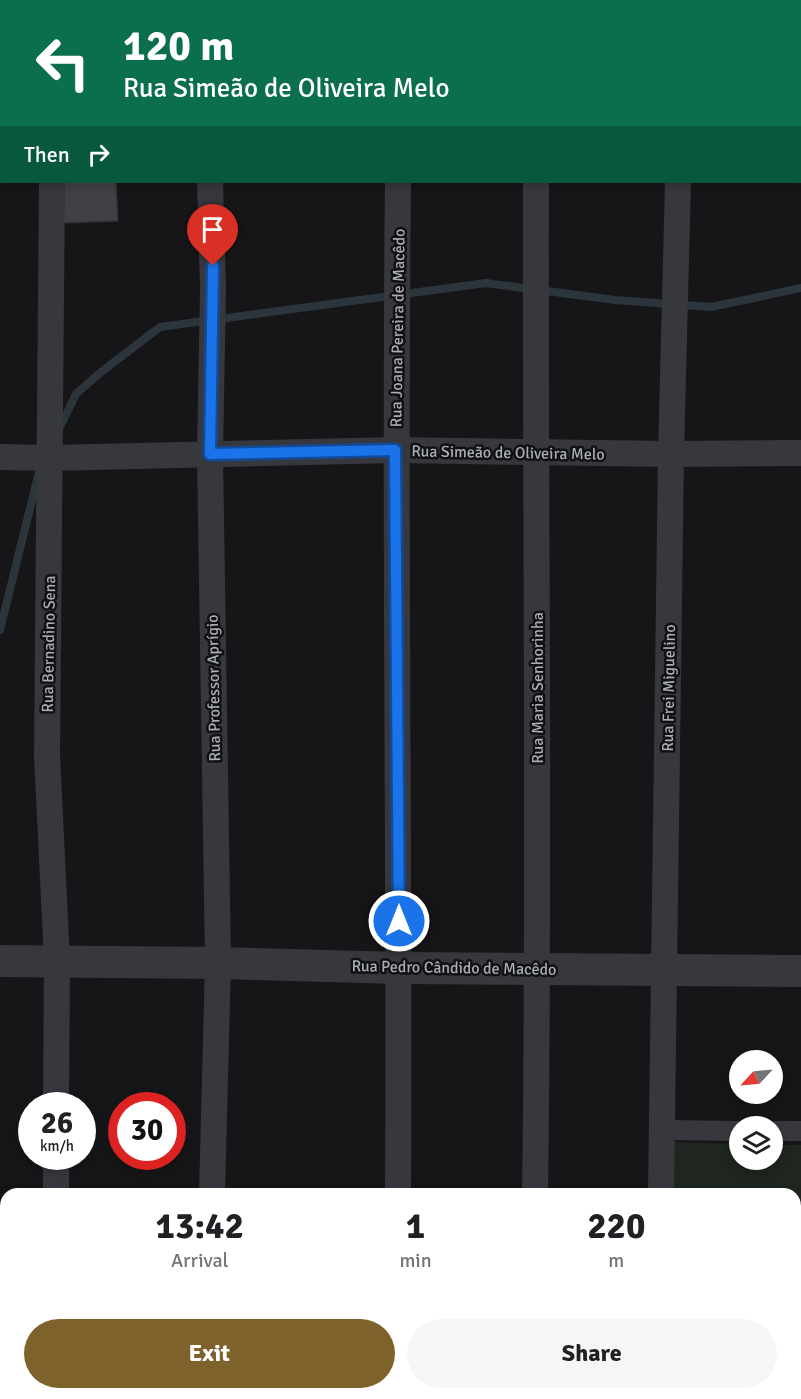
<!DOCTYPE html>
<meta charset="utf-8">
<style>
body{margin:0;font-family:Signika,sans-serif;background:#f6f6f6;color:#202124;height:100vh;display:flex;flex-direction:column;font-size:22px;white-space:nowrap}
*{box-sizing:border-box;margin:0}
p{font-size:20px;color:#757577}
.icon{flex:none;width:33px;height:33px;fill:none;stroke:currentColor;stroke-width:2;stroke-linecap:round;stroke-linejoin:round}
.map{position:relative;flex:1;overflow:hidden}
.side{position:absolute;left:0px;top:1188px;width:801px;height:212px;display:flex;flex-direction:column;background:#fff;border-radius:18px 18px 0 0;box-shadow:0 3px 9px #0003}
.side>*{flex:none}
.hud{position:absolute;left:0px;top:0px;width:801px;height:183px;box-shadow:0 3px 9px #0003;background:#0b6e4f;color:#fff;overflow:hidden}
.needle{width:39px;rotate:244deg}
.buttons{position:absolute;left:729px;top:1050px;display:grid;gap:12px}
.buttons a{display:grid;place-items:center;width:54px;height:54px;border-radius:50%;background:#fff;box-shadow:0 3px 9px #0003;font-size:30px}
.speed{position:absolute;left:18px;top:1092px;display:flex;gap:12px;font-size:30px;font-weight:700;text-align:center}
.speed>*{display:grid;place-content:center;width:78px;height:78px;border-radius:50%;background:#fff;box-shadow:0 3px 9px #0003;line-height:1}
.speed small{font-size:15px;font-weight:400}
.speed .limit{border:9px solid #d22;background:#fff;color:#111}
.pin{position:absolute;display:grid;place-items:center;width:51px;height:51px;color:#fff;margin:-62px -26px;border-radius:50% 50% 50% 0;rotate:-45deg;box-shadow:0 0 6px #0007}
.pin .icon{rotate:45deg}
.me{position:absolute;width:66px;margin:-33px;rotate:0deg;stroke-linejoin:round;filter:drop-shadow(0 0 4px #0008)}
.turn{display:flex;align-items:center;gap:21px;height:126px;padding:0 24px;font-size:27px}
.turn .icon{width:78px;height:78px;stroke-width:2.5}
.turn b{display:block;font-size:42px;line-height:51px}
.then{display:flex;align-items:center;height:57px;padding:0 24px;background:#0003;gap:12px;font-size:22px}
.eta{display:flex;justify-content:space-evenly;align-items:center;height:102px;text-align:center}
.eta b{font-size:36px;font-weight:700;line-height:42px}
.cta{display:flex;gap:12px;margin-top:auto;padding:12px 24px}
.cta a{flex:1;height:69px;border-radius:36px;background:#7e622b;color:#fff;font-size:24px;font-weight:700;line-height:69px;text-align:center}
.cta a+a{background:#f6f6f6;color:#202124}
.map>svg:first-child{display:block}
.green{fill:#1e261f}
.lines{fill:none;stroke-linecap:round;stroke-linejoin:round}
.stream{stroke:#2c353c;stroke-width:8}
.building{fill:#404145;stroke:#303034;stroke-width:1.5}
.pedestrian{stroke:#37383d;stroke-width:20}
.minor{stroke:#37383d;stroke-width:26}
.tertiary{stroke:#37383d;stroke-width:32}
.route-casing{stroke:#114b97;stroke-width:15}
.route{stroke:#1a73e8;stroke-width:10}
.labels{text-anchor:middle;stroke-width:5;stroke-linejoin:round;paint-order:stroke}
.street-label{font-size:16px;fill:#a8adb8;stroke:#111113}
</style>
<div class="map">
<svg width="801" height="1399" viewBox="0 0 801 1399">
<rect width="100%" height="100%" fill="#161618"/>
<path class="green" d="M 667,1142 L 739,1144 L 740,1160 L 772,1160 L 773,1145 L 801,1145 L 801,1399 L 664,1399 L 664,1394 L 795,1394 L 795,1194 L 666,1194 Z"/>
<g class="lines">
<g class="stream">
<path d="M 58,431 L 76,394 L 101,372 L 160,327 L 486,283 L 615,300 L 711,307 L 801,288"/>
<path d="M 0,630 L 39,472"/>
</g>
</g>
<g class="building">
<path d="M 0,0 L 21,0 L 2,2 L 2,89 Z"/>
<path d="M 61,182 L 116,182 L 118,221 L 63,223 Z"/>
</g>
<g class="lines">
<g class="pedestrian">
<path d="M 662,1130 L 740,1131"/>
<path d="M 772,1131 L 801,1131"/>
</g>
<g class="minor">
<path d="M 52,0 L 52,2"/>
<path d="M 206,0 L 206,2"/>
<path d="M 396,0 L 396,2"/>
<path d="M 680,0 L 680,2"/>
<path d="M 537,2 L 537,0"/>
<path d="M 52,182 L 47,755 L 57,961 L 56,1106"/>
<path d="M 210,182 L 213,288 L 210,454 L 218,963 L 212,1194"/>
<path d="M 0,457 L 50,458 L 395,450 L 671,454 L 801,453"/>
<path d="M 56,1194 L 56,1156"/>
<path d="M 398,1194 C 400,856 394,519 398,182"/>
<path d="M 535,1194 C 540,857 535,519 536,182"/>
<path d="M 661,1194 L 671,454 L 678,182"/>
<path d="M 54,1399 L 54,1394"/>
<path d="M 208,1399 L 208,1394"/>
<path d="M 396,1399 L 396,1394"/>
<path d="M 532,1399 L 532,1394"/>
<path d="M 658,1399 L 658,1394"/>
</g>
<g class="tertiary">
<path d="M 800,102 L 801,102"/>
<path d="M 0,106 L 2,106"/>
<path d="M 0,961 L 218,963 L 399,968 L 801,971"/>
</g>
</g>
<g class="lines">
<defs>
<path id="route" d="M 213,266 L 210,454 L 395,450 L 399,921"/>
</defs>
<use href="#route" class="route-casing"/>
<use href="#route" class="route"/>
</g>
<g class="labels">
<g class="street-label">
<text transform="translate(397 328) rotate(-89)" y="6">Rua Joana Pereira de Macêdo</text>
<text transform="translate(508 452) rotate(1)" y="6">Rua Simeão de Oliveira Melo</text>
<text transform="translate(48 644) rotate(-89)" y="6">Rua Bernadino Sena</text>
<text transform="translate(213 688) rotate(-91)" y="6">Rua Professor Aprígio</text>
<text transform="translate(537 688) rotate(-90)" y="6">Rua Maria Senhorinha</text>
<text transform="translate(668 688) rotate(-89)" y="6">Rua Frei Miguelino</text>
<text transform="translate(454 967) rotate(1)" y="6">Rua Pedro Cândido de Macêdo</text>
</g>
</g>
</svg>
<div class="buttons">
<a><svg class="needle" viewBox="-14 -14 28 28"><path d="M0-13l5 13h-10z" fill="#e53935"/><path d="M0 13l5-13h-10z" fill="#757577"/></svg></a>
<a><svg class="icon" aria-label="layers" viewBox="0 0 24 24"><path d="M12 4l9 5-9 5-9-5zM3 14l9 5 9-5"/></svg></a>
</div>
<div class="speed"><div>26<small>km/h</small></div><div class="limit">30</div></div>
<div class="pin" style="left:213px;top:266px;background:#d93025"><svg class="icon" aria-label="arrive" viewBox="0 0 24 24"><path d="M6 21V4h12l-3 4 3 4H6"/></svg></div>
<svg class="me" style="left:399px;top:921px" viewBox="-20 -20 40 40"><circle r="17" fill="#1a73e8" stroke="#fff" stroke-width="3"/><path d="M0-11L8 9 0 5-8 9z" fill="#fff"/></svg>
<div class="hud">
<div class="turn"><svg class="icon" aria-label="left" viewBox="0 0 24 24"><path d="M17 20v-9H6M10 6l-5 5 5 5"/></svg><div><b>120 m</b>Rua Simeão de Oliveira Melo</div></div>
<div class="then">Then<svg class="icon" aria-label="right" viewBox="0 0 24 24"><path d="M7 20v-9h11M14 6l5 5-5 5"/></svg></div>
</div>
<section class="side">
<div class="eta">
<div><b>13:42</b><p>Arrival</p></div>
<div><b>1</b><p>min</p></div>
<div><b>220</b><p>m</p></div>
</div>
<div class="cta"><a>Exit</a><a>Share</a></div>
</section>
</div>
